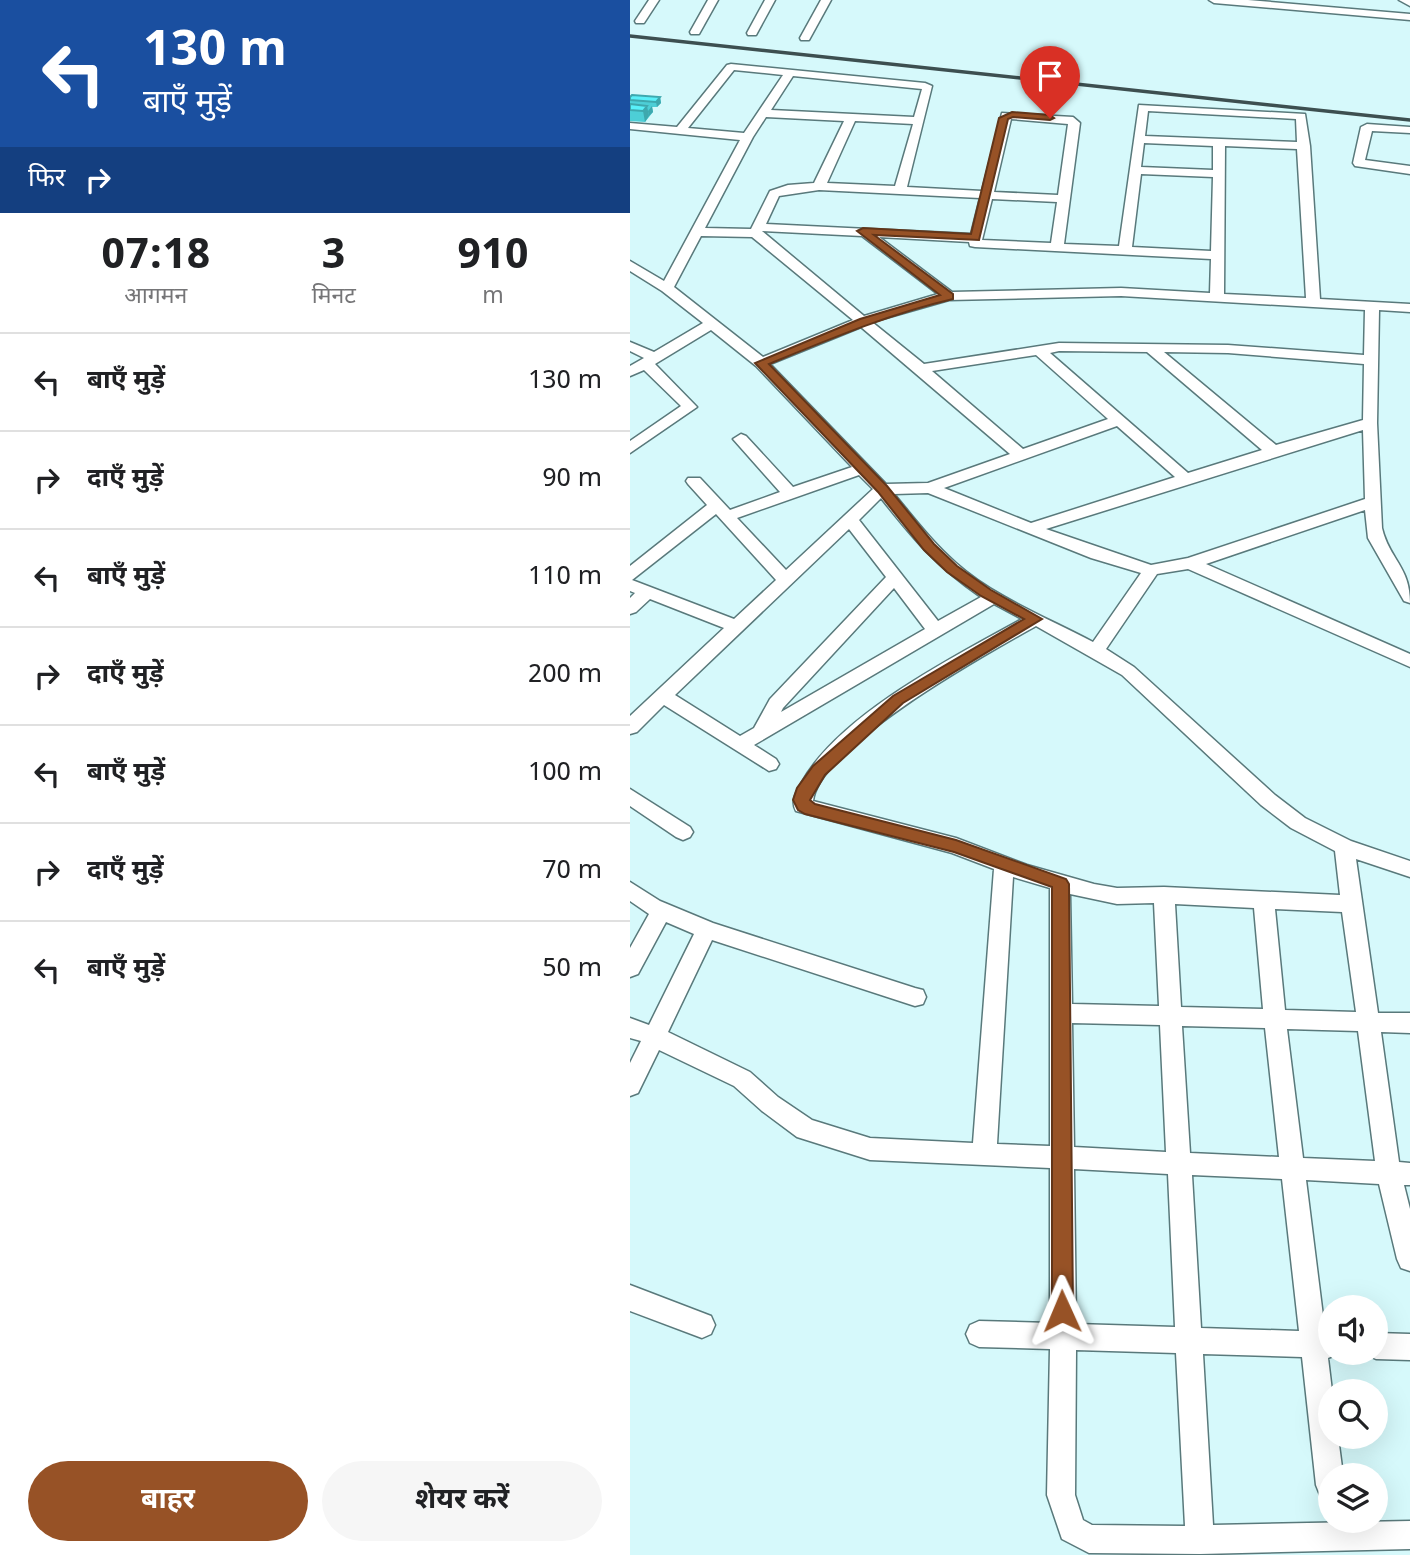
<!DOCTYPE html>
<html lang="hi">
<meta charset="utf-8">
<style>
body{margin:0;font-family:Georgia,"Noto Sans Devanagari",serif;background:#f6f6f6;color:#202124;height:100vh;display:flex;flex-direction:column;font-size:26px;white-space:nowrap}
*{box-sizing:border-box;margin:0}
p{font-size:23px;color:#757577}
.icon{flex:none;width:38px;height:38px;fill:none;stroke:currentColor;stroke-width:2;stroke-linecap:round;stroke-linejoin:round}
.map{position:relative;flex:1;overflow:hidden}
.side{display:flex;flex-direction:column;background:#fff;width:630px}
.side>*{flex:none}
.hud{background:#1a4fa0;color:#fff;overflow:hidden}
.buttons{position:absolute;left:688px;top:1295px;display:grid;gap:14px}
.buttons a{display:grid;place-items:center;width:70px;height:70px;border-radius:50%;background:#fff;box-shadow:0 7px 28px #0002;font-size:35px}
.pin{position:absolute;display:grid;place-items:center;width:60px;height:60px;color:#fff;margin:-72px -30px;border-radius:50% 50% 50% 0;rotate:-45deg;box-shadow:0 0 7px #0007}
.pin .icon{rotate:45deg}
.me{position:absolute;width:77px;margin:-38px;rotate:359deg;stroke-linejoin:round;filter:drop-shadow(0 0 5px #0008)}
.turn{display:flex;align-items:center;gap:24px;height:147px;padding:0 28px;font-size:32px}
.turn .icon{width:91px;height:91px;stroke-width:2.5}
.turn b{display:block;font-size:49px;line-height:60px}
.then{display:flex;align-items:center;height:66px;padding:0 28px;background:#0003;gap:14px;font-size:26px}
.eta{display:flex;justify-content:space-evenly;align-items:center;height:119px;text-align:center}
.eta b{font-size:42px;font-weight:700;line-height:49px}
.primary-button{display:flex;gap:14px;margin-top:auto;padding:14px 28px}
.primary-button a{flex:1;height:80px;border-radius:42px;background:#975226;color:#fff;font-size:28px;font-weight:700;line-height:80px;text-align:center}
.primary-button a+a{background:#f6f6f6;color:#202124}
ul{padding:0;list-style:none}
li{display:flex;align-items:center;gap:21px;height:98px;padding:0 28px;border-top:2px solid #e0e0e0}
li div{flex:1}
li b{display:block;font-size:26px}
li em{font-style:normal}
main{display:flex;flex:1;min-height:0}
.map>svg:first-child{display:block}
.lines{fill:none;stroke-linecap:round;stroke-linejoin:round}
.street-casing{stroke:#59797b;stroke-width:3}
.street{fill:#fff;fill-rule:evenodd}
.rail{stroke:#3d4f50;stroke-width:3.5}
.wall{fill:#4dced6}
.shaded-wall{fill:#3ea8ae}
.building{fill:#59f0f9;stroke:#3ea8ae;stroke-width:2}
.route{fill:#975226;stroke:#623519;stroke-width:2}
</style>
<main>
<section class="side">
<div class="hud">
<div class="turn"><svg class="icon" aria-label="left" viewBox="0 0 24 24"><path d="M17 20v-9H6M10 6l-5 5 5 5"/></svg><div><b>130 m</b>बाएँ मुड़ें</div></div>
<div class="then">फिर<svg class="icon" aria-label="right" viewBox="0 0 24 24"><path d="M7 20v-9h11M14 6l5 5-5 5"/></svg></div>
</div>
<div class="eta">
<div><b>07:18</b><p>आगमन</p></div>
<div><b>3</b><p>मिनट</p></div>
<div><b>910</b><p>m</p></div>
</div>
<ul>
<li><svg class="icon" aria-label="left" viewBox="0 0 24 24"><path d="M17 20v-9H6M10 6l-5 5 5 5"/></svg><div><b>बाएँ मुड़ें</b></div><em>130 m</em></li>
<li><svg class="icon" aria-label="right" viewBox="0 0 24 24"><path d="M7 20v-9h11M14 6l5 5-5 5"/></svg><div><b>दाएँ मुड़ें</b></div><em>90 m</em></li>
<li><svg class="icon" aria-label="left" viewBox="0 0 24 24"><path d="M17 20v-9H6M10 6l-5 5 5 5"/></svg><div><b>बाएँ मुड़ें</b></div><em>110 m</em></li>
<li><svg class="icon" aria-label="right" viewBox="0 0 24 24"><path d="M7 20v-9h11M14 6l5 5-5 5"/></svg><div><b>दाएँ मुड़ें</b></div><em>200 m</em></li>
<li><svg class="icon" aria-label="left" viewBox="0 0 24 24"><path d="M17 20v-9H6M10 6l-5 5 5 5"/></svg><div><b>बाएँ मुड़ें</b></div><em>100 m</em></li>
<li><svg class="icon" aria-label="right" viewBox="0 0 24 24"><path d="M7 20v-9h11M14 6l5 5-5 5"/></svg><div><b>दाएँ मुड़ें</b></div><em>70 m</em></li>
<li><svg class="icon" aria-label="left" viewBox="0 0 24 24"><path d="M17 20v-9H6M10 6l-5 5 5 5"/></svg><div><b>बाएँ मुड़ें</b></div><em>50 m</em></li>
</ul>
<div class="primary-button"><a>बाहर</a><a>शेयर करें</a></div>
</section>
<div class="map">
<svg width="780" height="1555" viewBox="0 0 780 1555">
<rect width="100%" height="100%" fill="#d6f9fb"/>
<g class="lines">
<defs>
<g id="street">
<path d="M 19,0 L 29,0 L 14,23 L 6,23 L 5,21 Z"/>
<path d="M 78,0 L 88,0 L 69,34 L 61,34 L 60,32 Z"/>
<path d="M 135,0 L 145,0 L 126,35 L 118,35 L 117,33 Z"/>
<path d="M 191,0 L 201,0 L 179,40 L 171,40 L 170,38 Z"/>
<path d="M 579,0 L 618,0 L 780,14 L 780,20 L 584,3 Z"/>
<path d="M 769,0 L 780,0 L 780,6 Z"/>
<path d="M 101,64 L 295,83 L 302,86 L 277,187 L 352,191 L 372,113 L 443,117 L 450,123 L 434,244 L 489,246 L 509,105 L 675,114 L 680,146 L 690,299 L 780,304 L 780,312 L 749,310 L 747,423 L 752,528 C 759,559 780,566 780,603 L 774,601 L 738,538 L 735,510 L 576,564 L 780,654 L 780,667 L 558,569 L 527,574 L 476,649 L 504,667 L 645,795 L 675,818 L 721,841 L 780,861 L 780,877 L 726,859 L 748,1013 L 780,1013 L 780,1033 L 751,1032 L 769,1162 L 780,1163 L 780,1185 L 774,1185 L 780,1209 L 780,1271 L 771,1268 L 767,1259 L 749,1184 L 676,1180 L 695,1332 L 700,1332 L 700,1353 L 710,1353 L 698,1358 L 702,1391 L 700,1391 L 700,1437 L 708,1437 L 713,1475 L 700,1475 L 700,1499 L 690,1495 L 686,1485 L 672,1357 L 573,1354 L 583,1525 L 780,1521 L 780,1549 L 570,1554 L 459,1553 L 432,1539 L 417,1495 L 420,1349 L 349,1347 L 340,1343 L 336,1334 L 340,1325 L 349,1321 L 420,1323 L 420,1168 L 240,1160 L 167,1137 L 132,1111 L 104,1086 L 29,1050 L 8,1093 L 0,1096 L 0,1063 L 11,1041 L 0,1038 L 0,1018 L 19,1025 L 64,934 L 36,922 L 8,974 L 0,977 L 0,948 L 19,914 L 0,901 L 0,882 L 30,901 L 83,923 L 285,988 L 293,990 L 296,997 L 293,1004 L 285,1006 L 82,940 L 38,1032 L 120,1072 L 148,1097 L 182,1120 L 240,1138 L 343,1143 L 364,869 L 322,853 L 166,811 C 160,801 167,791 172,782 C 210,714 325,656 392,619 L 364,604 L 124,745 L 146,759 L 149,764 L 146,769 L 139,771 L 34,705 L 7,732 L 0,734 L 0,716 L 94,628 L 20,599 L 6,612 L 0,614 L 0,598 L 5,593 L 0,591 L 0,566 L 77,505 L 58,484 L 56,481 L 58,478 L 70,478 L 100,510 L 150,492 L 103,439 L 111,434 L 116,436 L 163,487 L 222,467 L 126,366 L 81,330 L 25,364 L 67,407 L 0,453 L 0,441 L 51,406 L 14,370 L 0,376 L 0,366 L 14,358 L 0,351 L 0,342 L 24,352 L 73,323 L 32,291 L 0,271 L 0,261 L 34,281 L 110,140 L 0,129 L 0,123 L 47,127 L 97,65 ZM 104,70 L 153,75 L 114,133 L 58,128 ZM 163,76 L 292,89 L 284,117 L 141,110 ZM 518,111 L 666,119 L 667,142 L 515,136 ZM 136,117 L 214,121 L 184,183 L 158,185 L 140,191 L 121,229 L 75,228 L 123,137 ZM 381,119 L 438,124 L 428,195 L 364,192 ZM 225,121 L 283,124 L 265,186 L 197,183 ZM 514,143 L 583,146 L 583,170 L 511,167 ZM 595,146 L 667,149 L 676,298 L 594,294 ZM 511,174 L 583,177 L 581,251 L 502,247 ZM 189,190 L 350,198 L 341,234 L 136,224 L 149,196 ZM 362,199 L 427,202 L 421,243 L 352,240 ZM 132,231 L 232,236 L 308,294 L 234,316 ZM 71,236 L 122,237 L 223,320 L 133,357 L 44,287 ZM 249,237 L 339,242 L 340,246 L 345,247 L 581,259 L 580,293 L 491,288 L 322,292 ZM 491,296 L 735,310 L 734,355 L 598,345 L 429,343 L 294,364 L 242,322 L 319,300 ZM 231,327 L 380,454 L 298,483 L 256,484 L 140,364 ZM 429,351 L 517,352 L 632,450 L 558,473 L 420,353 ZM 534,352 L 598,353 L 734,364 L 733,420 L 646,445 ZM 406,355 L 478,419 L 393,449 L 302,371 ZM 487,426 L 545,477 L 401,523 L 314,488 ZM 733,430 L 735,499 L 558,558 L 521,565 L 416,529 ZM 229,475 L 243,489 L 156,570 L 107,518 ZM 298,493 L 461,558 L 511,573 L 463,642 C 418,618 364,597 326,563 C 302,542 284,518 264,494 ZM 251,498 C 285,541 305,565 351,597 L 308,621 L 229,520 ZM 86,514 L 146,580 L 104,619 L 2,580 ZM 219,529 L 256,577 L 140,699 L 124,728 L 110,736 L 45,695 ZM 264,588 L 295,629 L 151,712 L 153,708 ZM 406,626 L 492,675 L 631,805 L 661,828 L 705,851 L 710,895 L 534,887 L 487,888 L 464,884 L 397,865 L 326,838 L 183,801 C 189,746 358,653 406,626 ZM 383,877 L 420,888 L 420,1146 L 367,1144 ZM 440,894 L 487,904 L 524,903 L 529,1006 L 442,1004 ZM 545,904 L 624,908 L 633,1009 L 551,1007 ZM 645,909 L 712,912 L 726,1012 L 655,1010 ZM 442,1023 L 530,1025 L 536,1152 L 444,1147 ZM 552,1026 L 635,1028 L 649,1157 L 560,1153 ZM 657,1029 L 728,1031 L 745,1161 L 673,1158 ZM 444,1169 L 538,1174 L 545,1327 L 446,1324 ZM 562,1175 L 652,1179 L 669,1331 L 571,1328 ZM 446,1350 L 546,1353 L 555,1526 L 462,1525 L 453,1520 L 445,1495 Z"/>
<path d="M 737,124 L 780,127 L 780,133 L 742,131 L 735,160 L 780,166 L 780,174 L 725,166 L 723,163 L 731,127 Z"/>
<path d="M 0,789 L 60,827 L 63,832 L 60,837 L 53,840 L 46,837 L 0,806 Z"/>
<path d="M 0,1285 L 81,1316 L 85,1325 L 81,1334 L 72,1338 L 0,1311 Z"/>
<path d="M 746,1333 L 780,1334 L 780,1360 L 746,1359 L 737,1355 L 736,1353 L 746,1353 Z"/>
</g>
</defs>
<use href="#street" class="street-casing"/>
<use href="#street" class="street"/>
<path class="rail" d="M 0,36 L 780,120"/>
</g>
<path class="wall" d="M 0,97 L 30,97 L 31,103 L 27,107 L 22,107 L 23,112 L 15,122 L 0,121 Z"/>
<g class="shaded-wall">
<path d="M 30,97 L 31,103 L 27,107 L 26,102 Z"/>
<path d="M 17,106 L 19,116 L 15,122 L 13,111 Z"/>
<path d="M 22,106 L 23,112 L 19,116 L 18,111 Z"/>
</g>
<g class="building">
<path d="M 2,95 L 30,97 L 26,102 L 0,100 L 0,97 Z"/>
<path d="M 0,104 L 17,106 L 13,111 L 0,110 Z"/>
</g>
<path class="route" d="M 382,112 L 420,115 L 424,118 L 420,120 L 383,117 L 378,119 L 349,240 L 244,235 L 323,294 L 323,299 C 259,314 200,339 139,364 L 257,486 L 304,544 L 327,566 L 361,590 L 412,619 L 273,703 L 195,775 L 180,800 L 185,804 L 326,840 L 436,879 L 439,884 L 443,1311 L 440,1319 L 432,1322 L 425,1319 L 422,1311 L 422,887 L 324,852 L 175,814 L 168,810 L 163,800 L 167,788 L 183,766 L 263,696 L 394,619 L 351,596 L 317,572 L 294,550 L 248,492 L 125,363 L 230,319 L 310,295 L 227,231 L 233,228 L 341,234 L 369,118 Z"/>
</svg>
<div class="buttons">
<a><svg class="icon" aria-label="sound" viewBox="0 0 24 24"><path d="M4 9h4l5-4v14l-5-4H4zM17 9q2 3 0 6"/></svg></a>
<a><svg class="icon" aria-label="search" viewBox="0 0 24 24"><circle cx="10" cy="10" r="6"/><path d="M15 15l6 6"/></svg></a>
<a><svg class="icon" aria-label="layers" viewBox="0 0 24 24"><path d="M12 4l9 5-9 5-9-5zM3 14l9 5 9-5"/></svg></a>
</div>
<div class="pin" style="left:420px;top:118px;background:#d93025"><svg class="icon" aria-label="arrive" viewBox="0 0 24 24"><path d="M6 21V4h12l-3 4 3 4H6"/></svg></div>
<svg class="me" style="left:432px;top:1311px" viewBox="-20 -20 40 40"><path d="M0-17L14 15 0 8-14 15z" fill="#975226" stroke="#fff" stroke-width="4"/></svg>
</div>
</main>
